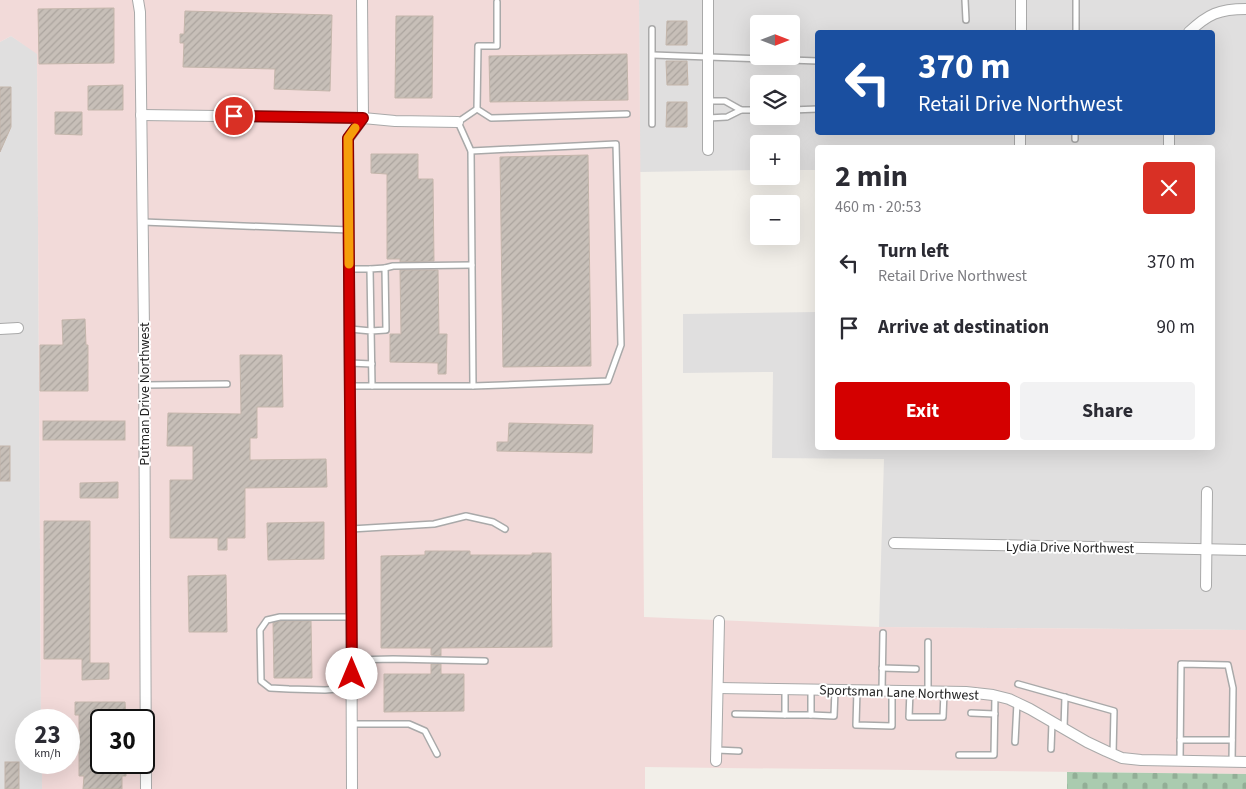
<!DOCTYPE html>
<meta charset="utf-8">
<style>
body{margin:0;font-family:"Source Sans 3",sans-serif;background:#f2f2f3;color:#2b2b33;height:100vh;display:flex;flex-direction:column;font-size:19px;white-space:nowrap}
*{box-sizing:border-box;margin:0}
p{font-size:16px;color:#7c7c81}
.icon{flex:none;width:28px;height:28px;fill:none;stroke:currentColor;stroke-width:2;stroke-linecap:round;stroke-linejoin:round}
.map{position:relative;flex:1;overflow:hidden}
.sheet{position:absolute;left:815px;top:145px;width:400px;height:305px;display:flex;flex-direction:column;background:#fff;border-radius:5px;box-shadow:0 5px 20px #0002}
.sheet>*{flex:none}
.banner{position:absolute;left:815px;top:30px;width:400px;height:105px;border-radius:5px;box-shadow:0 5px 20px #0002;background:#1a4fa0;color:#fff;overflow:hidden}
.needle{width:32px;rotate:90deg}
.tools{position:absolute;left:750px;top:15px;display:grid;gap:10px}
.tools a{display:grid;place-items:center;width:50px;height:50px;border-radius:5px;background:#fff;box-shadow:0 5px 20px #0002;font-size:25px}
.speed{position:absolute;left:15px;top:709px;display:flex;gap:10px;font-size:25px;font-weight:700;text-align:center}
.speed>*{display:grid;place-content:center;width:65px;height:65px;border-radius:50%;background:#fff;box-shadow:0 5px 20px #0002;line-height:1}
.speed small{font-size:12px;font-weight:400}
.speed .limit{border:2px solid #111;border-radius:8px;background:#fff;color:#111}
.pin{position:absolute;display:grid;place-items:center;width:42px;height:42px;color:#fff;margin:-21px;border:2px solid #fff;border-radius:50%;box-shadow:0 1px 5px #0007}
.me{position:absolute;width:55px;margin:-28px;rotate:0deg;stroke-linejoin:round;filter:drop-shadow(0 0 4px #0008)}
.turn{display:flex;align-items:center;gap:18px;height:105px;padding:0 20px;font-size:22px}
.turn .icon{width:65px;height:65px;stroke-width:2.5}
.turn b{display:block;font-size:35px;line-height:42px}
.round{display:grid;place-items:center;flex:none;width:52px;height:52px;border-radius:5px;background:#f2f2f3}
.headline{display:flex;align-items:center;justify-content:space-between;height:85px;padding:0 20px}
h1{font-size:30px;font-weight:700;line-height:38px}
.cta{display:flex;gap:10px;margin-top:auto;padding:10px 20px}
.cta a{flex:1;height:58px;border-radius:5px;background:#d40000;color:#fff;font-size:20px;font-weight:700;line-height:58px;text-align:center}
.cta a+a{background:#f2f2f3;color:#2b2b33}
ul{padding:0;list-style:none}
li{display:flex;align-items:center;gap:15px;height:65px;padding:0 20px}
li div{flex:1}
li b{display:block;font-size:19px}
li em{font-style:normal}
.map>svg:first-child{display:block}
.residential{fill:#e0dfdf;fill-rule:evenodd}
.commercial{fill:#f2dad9;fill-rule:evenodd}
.cemetery{fill:url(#cemetery-stones)}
.building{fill:url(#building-hatch);stroke:#c4b6ab}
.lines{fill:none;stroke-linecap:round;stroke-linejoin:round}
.service-casing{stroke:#a9a9a9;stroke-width:8}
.minor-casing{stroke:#a9a9a9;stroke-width:12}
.service{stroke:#fff;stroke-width:5}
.minor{stroke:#fff;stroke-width:10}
.route-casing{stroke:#8a0000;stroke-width:12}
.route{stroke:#d40000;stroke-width:9}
.slow{stroke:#f59e0b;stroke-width:9}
.labels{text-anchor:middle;stroke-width:4;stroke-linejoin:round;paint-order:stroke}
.street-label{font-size:14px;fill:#222;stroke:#fff}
</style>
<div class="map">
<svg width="1246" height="789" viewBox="0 0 1246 789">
<defs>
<pattern id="cemetery-stones" width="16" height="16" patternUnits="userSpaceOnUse" patternTransform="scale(1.25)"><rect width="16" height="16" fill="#aacbaf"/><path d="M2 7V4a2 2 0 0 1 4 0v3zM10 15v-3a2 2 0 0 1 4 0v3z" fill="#92ae96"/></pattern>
<pattern id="building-hatch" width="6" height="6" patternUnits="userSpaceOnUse" patternTransform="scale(1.25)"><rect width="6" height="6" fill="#c7bfb8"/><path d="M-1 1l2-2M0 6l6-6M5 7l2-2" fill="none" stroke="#aba49e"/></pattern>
</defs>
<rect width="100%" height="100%" fill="#f2efe9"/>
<g class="residential">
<path d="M 639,0 L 1246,0 L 1246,630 L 879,627 L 884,459 L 772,458 L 773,372 L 683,373 L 683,314 L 817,312 L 818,448 L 1212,448 L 1212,148 L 818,148 L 817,170 L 791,170 L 791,144 L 759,144 L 759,170 L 640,172 ZM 759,24 L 791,24 L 791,56 L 759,56 ZM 818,32 L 1212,32 L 1212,132 L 818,132 ZM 759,84 L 791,84 L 791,116 L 759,116 Z"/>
<path d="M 11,36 L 37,53 L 41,720 L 26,720 L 26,762 L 42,763 L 42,789 L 0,789 L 0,42 Z"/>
</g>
<path class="commercial" d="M 0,0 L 639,0 L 644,617 L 879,627 L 1246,630 L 1246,774 L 645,767 L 645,789 L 42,789 L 42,763 L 69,762 L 69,720 L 41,720 L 37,54 L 11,36 L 0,42 ZM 101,720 L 144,720 L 144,762 L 101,762 Z"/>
<path class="cemetery" d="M 1067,772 L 1246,774 L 1246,789 L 1067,789 Z"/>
<g class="building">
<path d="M 114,8 L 114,63 L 39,64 L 38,9 Z"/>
<path d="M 185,11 L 332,15 L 330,91 L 274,89 L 275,69 L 183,67 L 184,43 L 180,43 L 180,34 L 184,34 Z"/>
<path d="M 396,16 L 433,16 L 432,98 L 395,98 Z"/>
<path d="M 667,21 L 687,21 L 687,45 L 666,45 Z"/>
<path d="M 627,54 L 628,100 L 490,102 L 489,56 Z"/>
<path d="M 666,61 L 687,61 L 688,85 L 667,85 Z"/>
<path d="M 123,85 L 123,110 L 88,110 L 88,86 Z"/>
<path d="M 0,87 L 11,87 L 11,127 L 0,152 Z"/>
<path d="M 667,102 L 687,102 L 687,127 L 666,127 Z"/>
<path d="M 55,112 L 82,112 L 82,135 L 55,134 Z"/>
<path d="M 371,154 L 418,154 L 418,179 L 433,179 L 434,261 L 400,262 L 400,259 L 387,259 L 387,174 L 371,173 Z"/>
<path d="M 588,155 L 591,366 L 503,367 L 500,157 Z"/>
<path d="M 400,270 L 438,270 L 439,334 L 447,334 L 446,374 L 438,374 L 438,363 L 390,362 L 390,334 L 401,334 Z"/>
<path d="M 85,319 L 86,345 L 88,345 L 88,391 L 40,391 L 40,345 L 63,345 L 62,320 Z"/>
<path d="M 240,355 L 282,355 L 283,407 L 257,407 L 257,438 L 250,438 L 250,460 L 326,459 L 327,487 L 245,488 L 245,538 L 227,538 L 227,550 L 218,550 L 218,538 L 170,538 L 170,480 L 193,480 L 193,446 L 167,446 L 168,413 L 241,414 Z"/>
<rect x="43" y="421" width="82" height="19"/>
<path d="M 509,423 L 593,425 L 592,453 L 497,451 L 497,442 L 508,442 Z"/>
<rect x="0" y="446" width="10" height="35"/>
<path d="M 118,482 L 118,498 L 80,498 L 80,483 Z"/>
<path d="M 44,521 L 90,521 L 90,663 L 109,663 L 109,679 L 82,680 L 82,659 L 44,659 Z"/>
<path d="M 324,522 L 324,559 L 268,560 L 267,523 Z"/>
<path d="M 425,551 L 470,551 L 470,555 L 532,555 L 532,553 L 551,553 L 552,647 L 441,648 L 441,656 L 431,655 L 431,648 L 381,648 L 381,556 L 425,555 Z"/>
<path d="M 226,575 L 227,632 L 189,632 L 188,576 Z"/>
<path d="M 280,621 L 311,621 L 312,678 L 274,678 L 273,623 Z"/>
<path d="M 431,664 L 441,664 L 441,674 L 464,674 L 464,711 L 384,712 L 384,674 L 431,674 Z"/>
<path d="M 75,702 L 125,702 L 126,720 L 101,720 L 101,762 L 126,762 L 126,776 L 122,776 L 122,789 L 83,789 L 84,776 L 79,776 L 79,715 L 75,715 Z"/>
<rect x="5" y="762" width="14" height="27"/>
</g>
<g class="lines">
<defs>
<g id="service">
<path d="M 965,0 L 966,20"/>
<path d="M 1076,32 L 1076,0"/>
<path d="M 653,55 L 818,61"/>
<path d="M 708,101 L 725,101 L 741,110 L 759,110"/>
<path d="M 477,109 L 491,118 L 627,114"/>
<path d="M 791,110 L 818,109"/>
<path d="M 708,118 L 727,117 L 741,110"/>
<path d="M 652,124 L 652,29"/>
<path d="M 1075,139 L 1075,132"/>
<path d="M 143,222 L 349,230"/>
<path d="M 385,268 L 393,266 L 472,265"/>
<path d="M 349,269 L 370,269"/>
<path d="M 350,329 L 371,331 L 386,330 L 385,268 L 370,269 L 372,386"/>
<path d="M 350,363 L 372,364"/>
<path d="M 145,385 L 227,384"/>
<path d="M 350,386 L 473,386 L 608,381 L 621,345 L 616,144 L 471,151"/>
<path d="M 473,386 L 471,151 L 458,122 L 477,109 L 478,46 L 497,46 L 497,2"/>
<path d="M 351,529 L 434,524 L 466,516 L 493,522 L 505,529"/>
<path d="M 928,642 L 928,692"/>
<path d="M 352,660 L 393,659 L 485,661"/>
<path d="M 882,668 L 916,669"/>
<path d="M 1018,684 L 1114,711 L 1113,754"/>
<path d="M 351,688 L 325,690 L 289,689 L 270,688 L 261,681 L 260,630 L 267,620 L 280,617 L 352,617"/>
<path d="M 857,690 L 856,725 L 892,726 L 892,691"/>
<path d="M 882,690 L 883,633"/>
<path d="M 910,691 L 909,717 L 943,717 L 944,692"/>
<path d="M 971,713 L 995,714"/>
<path d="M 735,714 L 785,715 L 785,689"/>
<path d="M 785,715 L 811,715 L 811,690"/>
<path d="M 811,715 L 834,716 L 835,690"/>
<path d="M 352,724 L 409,724 L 425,731 L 437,754"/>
<path d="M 1064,728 L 1065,697"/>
<path d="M 1180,740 L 1232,740"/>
<path d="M 1015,742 L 1017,703"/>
<path d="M 1051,749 L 1052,722"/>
<path d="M 717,750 L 739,751"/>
<path d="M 959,755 L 994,755 L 995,696"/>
<path d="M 1180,760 L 1181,664 L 1228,665 L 1233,688 L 1232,762"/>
</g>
<g id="minor">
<path d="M 138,0 L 140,12 L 144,329 L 146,789"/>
<path d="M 1021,32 L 1021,0"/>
<path d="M 1189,32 C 1208,14 1219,9 1246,9"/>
<path d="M 141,115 L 363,118 L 395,121 L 458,122"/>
<path d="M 1169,132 L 1169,148"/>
<path d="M 1020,148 L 1020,132"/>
<path d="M 708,150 L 708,0"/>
<path d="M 0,329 L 18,328"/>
<path d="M 894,543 L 1246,550"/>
<path d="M 1206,586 L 1207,492"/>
<path d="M 718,688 L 966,692 L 993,695 L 1009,699 L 1030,709 L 1087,742 L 1106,751 L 1122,758 L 1141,760 L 1246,762"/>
<path d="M 716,761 L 719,621"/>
<path d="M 352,789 L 351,529 L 348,139 L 363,118 L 362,0"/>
</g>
</defs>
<use href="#service" class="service-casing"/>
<use href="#minor" class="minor-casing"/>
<use href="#service" class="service"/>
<use href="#minor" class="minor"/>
</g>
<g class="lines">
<defs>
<path id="route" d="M 234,116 L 363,118 L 348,138 L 352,674"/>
</defs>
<use href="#route" class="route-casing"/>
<use href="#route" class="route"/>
<path class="slow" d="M 349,264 L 348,138 L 355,128"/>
</g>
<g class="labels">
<g class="street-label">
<text transform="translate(144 394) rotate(-90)" y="5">Putman Drive Northwest</text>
<text transform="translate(1070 547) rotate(1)" y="5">Lydia Drive Northwest</text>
<text transform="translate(899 692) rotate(2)" y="5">Sportsman Lane Northwest</text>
</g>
</g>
</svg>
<div class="tools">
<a><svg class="needle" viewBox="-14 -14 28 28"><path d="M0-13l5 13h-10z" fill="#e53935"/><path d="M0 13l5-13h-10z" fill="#7c7c81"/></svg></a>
<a><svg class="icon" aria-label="layers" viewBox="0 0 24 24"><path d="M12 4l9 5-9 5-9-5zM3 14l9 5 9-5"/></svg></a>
<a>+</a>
<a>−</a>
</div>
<div class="speed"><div>23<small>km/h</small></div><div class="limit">30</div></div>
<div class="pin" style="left:234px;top:116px;background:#d93025"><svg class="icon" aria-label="arrive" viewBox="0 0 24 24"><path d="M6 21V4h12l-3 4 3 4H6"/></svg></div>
<svg class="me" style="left:352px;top:674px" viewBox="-20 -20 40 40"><circle r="19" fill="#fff"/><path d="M0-13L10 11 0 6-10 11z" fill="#d40000"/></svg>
<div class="banner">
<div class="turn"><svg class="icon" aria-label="left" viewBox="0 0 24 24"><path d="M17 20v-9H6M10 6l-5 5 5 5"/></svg><div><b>370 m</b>Retail Drive Northwest</div></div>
</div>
<section class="sheet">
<div class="headline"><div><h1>2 min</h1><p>460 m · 20:53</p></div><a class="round" style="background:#d93025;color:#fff"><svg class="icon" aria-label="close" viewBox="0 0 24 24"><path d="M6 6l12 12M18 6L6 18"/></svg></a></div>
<ul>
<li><svg class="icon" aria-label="left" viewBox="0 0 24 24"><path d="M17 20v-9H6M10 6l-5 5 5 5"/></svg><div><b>Turn left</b><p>Retail Drive Northwest</p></div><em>370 m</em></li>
<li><svg class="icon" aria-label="arrive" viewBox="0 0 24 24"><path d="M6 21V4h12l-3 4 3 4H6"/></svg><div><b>Arrive at destination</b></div><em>90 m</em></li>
</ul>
<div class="cta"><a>Exit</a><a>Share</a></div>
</section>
</div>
